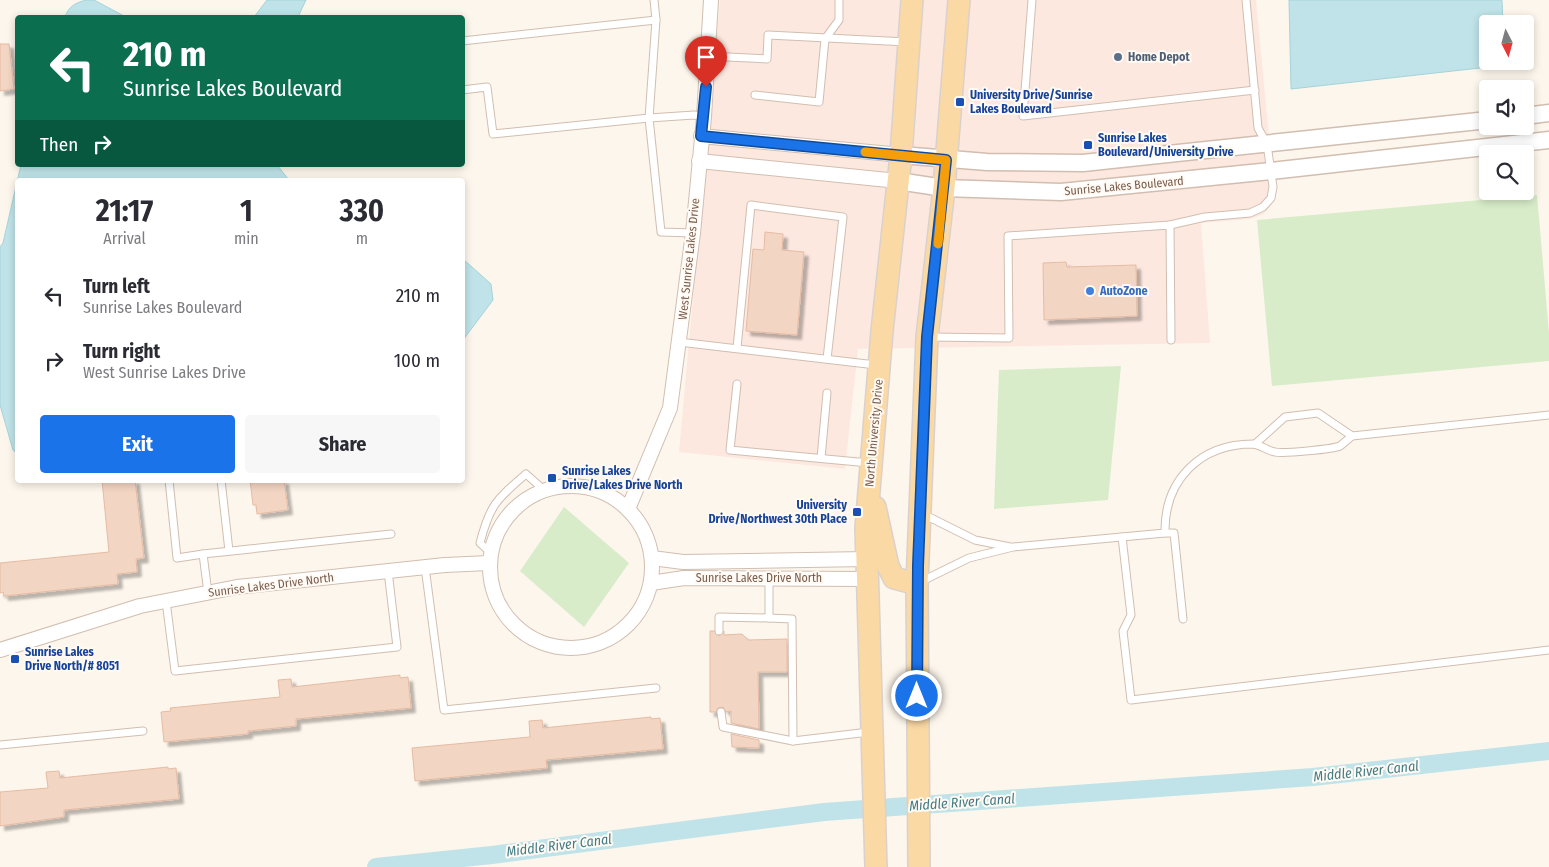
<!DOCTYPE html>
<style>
body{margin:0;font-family:"Fira Sans Condensed",sans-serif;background:#f7f7f7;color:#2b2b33;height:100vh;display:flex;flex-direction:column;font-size:19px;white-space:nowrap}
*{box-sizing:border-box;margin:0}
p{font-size:16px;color:#7c7c81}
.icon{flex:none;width:28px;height:28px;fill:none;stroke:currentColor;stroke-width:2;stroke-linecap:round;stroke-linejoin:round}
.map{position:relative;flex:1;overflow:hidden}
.sheet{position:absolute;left:15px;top:178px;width:450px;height:305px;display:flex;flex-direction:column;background:#fff;border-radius:5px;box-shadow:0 2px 8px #0003}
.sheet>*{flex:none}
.top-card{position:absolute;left:15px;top:15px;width:450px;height:152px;border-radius:5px;box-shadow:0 2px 8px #0003;background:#0b6e4f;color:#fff;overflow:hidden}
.needle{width:32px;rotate:174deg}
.buttons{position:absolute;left:1479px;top:15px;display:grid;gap:10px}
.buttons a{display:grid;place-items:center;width:55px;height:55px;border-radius:5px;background:#fff;box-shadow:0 2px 8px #0003;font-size:25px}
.pin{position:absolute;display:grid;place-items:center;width:42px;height:42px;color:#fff;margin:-51px -21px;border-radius:50% 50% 50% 0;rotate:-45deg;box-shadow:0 0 5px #0007}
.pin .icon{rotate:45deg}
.me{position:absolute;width:55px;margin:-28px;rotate:0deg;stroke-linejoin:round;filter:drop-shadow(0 0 4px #0008)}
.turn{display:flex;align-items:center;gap:18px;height:105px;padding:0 25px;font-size:22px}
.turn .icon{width:65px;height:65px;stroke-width:2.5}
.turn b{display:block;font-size:35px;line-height:42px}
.then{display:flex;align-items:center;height:48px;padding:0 25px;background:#0003;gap:10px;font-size:19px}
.eta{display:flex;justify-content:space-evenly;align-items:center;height:85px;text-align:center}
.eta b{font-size:30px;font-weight:700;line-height:35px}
.primary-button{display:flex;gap:10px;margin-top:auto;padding:10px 25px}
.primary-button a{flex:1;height:58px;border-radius:5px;background:#1a73e8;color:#fff;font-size:20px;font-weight:700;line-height:58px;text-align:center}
.primary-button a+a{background:#f7f7f7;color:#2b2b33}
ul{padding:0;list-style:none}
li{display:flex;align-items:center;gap:15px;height:65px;padding:0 25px}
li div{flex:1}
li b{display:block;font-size:19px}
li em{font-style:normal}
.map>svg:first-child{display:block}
.commercial{fill:#fde8e0}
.green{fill:#d8ecc9}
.water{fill:#bfe3e8;stroke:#a5d3da}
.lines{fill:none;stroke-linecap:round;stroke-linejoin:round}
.canal{stroke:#bfe3e8;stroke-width:18}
.building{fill:#f3d5c3;stroke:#e6bba3;filter:url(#shadow)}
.service-casing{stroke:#d1beb0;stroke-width:9}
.minor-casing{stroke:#d1beb0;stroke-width:16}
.tertiary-casing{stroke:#d1beb0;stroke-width:19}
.primary-casing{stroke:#dad1cd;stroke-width:24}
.service{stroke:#fff;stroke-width:7}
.minor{stroke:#fff;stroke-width:14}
.tertiary{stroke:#fff;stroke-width:16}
.primary{stroke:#fbd9a5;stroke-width:21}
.route-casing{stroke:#114b97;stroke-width:12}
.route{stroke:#1a73e8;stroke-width:9}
.slow{stroke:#f59e0b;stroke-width:9}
.service-dot{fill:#5c6f8a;stroke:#fffaf3;stroke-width:2}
.transit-dot{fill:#1a4fb4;stroke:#fffaf3;stroke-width:2}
.shop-dot{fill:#3f7fe0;stroke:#fffaf3;stroke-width:2}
.labels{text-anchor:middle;stroke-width:4;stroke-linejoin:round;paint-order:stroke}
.service-label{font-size:12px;font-weight:bold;fill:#4e5e75;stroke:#fffaf3;text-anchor:start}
.transit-label{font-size:12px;font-weight:bold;fill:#164399;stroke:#fffaf3;text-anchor:start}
.street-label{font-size:12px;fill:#7a5c4d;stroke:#fffaf3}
.shop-label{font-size:12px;font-weight:bold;fill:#366cbe;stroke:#fffaf3;text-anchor:start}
.water-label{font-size:14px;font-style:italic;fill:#437c86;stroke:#fffaf3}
</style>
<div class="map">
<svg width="1549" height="867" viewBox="0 0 1549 867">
<defs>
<filter id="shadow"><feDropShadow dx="4.5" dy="4.5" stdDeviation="1" flood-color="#0004"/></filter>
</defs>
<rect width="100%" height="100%" fill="#fdf6ec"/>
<path class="commercial" d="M 720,0 L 1256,0 L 1275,199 L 1264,214 L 1250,219 L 1201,223 L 1210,343 L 858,349 L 845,469 L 679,452 Z"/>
<g class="green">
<path d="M 1537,195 L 1549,333 L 1549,361 L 1272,386 L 1257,220 Z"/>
<path d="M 1121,366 L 1108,500 L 994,509 L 999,370 Z"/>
<path d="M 564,507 L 629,563 L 584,627 L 520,571 Z"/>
</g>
<g class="water">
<path d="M 87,0 L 94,0 L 126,17 L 65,17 C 68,7 76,2 87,0 Z"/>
<path d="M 267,0 L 306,0 L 298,17 L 254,17 Z"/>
<path d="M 1289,0 L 1502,0 L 1503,24 L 1488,24 L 1488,61 L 1505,61 L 1498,66 L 1291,89 Z"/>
<path d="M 21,165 L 277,165 L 289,180 L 18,180 L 17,454 L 13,450 L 0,405 L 0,247 L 3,243 L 20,169 Z"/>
<path d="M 463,259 L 491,284 L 493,300 L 463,340 Z"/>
</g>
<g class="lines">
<path class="canal" d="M 376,867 L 492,855 L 824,812 L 1313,777 L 1549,751"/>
</g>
<g class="building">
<path d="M 0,44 L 9,44 L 14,89 L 0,91 Z"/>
<path d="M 765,232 L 783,234 L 782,250 L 804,252 L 797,335 L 746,331 L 753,249 L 764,250 Z"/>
<path d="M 1066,262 L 1067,267 L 1136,265 L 1137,316 L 1044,320 L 1043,263 Z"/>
<path d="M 102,480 L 135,480 L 144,558 L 136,559 L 137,572 L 117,574 L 118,584 L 4,596 L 3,592 L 0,593 L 0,563 L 109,552 Z"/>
<path d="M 250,480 L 284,480 L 288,510 L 257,514 L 256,505 L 253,505 Z"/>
<path d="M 710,631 L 714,631 L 719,636 L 724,631 L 724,635 L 742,634 L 748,640 L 787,639 L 787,672 L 758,672 L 759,729 L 731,723 L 731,711 L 726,712 L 723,707 L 718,708 L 716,712 L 710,712 Z"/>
<path d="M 400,675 L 400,678 L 408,677 L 411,708 L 296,719 L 296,726 L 248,731 L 248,734 L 164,742 L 161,712 L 171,711 L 170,708 L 280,697 L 278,680 L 291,679 L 292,687 Z"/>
<path d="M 651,717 L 651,719 L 660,718 L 663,749 L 546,760 L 547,768 L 415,781 L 412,748 L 530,737 L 529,721 L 542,720 L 543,728 Z"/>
<path d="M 731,734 L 759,740 L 759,748 L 732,747 Z"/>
<path d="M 168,767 L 168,769 L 176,768 L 179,799 L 64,810 L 64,817 L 0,826 L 0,792 L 48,788 L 46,772 L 59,771 L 60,778 Z"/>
</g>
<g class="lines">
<defs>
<g id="service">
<path d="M 1032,0 L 1023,116 L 1255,90"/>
<path d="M 462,41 L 656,20"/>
<path d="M 708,56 L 767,59 L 768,35 L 907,42"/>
<path d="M 462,90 L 487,87 L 493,134 L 649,118 L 656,20 L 654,0"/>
<path d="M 755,95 L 819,102 L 825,39 L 839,20 L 839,0"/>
<path d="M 1170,225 L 1205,217 L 1250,213 L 1263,207 L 1271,198 L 1273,187 L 1267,144 L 1258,128 L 1246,0"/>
<path d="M 693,233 L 661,232 L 649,118 L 694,115 L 704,117"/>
<path d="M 928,337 L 1009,338 L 1008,236 L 1170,225 L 1171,340"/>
<path d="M 679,342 L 876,365"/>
<path d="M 737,348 L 751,205 L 843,217 L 827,359"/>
<path d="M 737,384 L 730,450 L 869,463"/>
<path d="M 1255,444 L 1285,417 L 1318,413 L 1352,436"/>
<path d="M 821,458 L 827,393"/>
<path d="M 169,480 L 177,558 L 203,554"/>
<path d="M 221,480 L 229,551"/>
<path d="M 923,514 L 975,540 L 1010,547"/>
<path d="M 1165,533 L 1174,533 L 1183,619"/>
<path d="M 1122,537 L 1131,615 L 1123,631 L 1131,700 L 1549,650"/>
<path d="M 491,553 L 480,543 C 490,504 497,499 526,474 L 544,490"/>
<path d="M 425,567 L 444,710 L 656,688"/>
<path d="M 769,577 L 769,618 L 792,619 L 793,741"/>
<path d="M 920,582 L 969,558 L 1013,547 L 1165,533 C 1164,480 1200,444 1253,444 C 1261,445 1268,451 1275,452 C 1283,454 1333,449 1340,446 C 1344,443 1348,439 1352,436 L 1549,415"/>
<path d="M 208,593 L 203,554 L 391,534"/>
<path d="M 166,601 L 175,671 L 397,647 L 388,571"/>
<path d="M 719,631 L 719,617 L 769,618"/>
<path d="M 721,712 L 723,727 L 793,741 L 869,732"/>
<path d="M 0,745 L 143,731"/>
</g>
<g id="minor">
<path d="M 701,136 L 901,155"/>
<path d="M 699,161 L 898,181"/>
<circle cx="571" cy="567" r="81"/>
<path d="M 628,509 L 670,408 L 693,233 L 704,117 L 711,0"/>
<path d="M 652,558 L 683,562 L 867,559"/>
<path d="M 651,583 L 684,578 L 867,579"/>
<path d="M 0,650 L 140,606 L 237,587 L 445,565 L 489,563"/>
</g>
<g id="tertiary">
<path d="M 1525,116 L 1549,113"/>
<path d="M 901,155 L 987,162 L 1083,163 L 1488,120"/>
<path d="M 898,181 L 944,188 L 1061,192 L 1271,171 L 1549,140"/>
</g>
<g id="primary">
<path d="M 875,507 L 888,566 L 894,578 L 917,584"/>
<path d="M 876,867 L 866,528 L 882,331 L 901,155 L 912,0"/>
<path d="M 919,867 L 917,584 L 927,337 L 944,188 L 959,0"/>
</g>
</defs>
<use href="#service" class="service-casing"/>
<use href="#minor" class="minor-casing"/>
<use href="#tertiary" class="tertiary-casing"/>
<use href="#primary" class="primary-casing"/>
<use href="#service" class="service"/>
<use href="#minor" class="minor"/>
<use href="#tertiary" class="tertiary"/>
<use href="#primary" class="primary"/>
</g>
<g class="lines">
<defs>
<path id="route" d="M 706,87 L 701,136 L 946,160 L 927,337 L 918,566 L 917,696"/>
</defs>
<use href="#route" class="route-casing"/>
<use href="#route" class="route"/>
<path class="slow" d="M 865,152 L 946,160 L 938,244"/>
</g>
<circle class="service-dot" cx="1118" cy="57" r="5"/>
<g class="transit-dot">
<rect x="955" y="97" width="10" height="10" rx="2.5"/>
<rect x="1083" y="140" width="10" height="10" rx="2.5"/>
<rect x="547" y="473" width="10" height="10" rx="2.5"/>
<rect x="852" y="507" width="10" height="10" rx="2.5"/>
<rect x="10" y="654" width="10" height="10" rx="2.5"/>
</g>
<circle class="shop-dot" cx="1090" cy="291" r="5"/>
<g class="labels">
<g class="service-label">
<text x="1128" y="61">Home Depot</text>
</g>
<g class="transit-label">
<text x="970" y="99">University Drive/Sunrise<tspan x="970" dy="14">Lakes Boulevard</tspan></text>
<text x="1098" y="142">Sunrise Lakes<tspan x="1098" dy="14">Boulevard/University Drive</tspan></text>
<text x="562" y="475">Sunrise Lakes<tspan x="562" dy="14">Drive/Lakes Drive North</tspan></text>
<text x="847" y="509" text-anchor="end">University<tspan x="847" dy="14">Drive/Northwest 30th Place</tspan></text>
<text x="25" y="656">Sunrise Lakes<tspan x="25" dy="14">Drive North/# 8051</tspan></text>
</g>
<g class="street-label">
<text transform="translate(1124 186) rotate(-5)" y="4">Sunrise Lakes Boulevard</text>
<text transform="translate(689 259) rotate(-84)" y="4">West Sunrise Lakes Drive</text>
<text transform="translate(874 433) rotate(-85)" y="4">North University Drive</text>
<text x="759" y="582">Sunrise Lakes Drive North</text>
<text transform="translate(271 585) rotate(-7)" y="4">Sunrise Lakes Drive North</text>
</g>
<g class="shop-label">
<text x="1100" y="295">AutoZone</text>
</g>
<g class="water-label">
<text transform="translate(1366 771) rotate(-6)" y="5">Middle River Canal</text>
<text transform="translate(962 802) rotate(-4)" y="5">Middle River Canal</text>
<text transform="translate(559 845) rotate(-7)" y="5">Middle River Canal</text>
</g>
</g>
</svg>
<div class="buttons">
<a><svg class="needle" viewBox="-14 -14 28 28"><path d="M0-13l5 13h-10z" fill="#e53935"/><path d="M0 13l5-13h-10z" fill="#7c7c81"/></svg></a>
<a><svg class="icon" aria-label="sound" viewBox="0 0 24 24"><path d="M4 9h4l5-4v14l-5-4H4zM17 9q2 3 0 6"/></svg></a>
<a><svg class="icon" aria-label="search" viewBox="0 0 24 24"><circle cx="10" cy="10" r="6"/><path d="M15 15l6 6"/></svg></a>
</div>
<div class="pin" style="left:706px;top:87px;background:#d93025"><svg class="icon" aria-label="arrive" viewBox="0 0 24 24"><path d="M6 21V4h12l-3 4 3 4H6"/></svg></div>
<svg class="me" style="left:917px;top:696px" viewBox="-20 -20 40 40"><circle r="17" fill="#1a73e8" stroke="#fff" stroke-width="3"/><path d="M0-11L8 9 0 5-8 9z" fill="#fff"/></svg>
<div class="top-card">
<div class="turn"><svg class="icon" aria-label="left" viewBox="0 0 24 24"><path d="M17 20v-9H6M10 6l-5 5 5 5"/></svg><div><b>210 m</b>Sunrise Lakes Boulevard</div></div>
<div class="then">Then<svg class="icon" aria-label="right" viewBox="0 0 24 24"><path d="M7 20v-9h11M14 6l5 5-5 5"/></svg></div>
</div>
<section class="sheet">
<div class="eta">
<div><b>21:17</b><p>Arrival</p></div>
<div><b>1</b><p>min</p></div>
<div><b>330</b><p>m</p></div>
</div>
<ul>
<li><svg class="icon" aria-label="left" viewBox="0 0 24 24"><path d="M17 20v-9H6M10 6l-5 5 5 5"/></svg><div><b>Turn left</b><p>Sunrise Lakes Boulevard</p></div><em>210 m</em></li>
<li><svg class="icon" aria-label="right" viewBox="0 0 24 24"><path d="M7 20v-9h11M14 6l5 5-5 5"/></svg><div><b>Turn right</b><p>West Sunrise Lakes Drive</p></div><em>100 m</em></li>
</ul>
<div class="primary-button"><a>Exit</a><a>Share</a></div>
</section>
</div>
